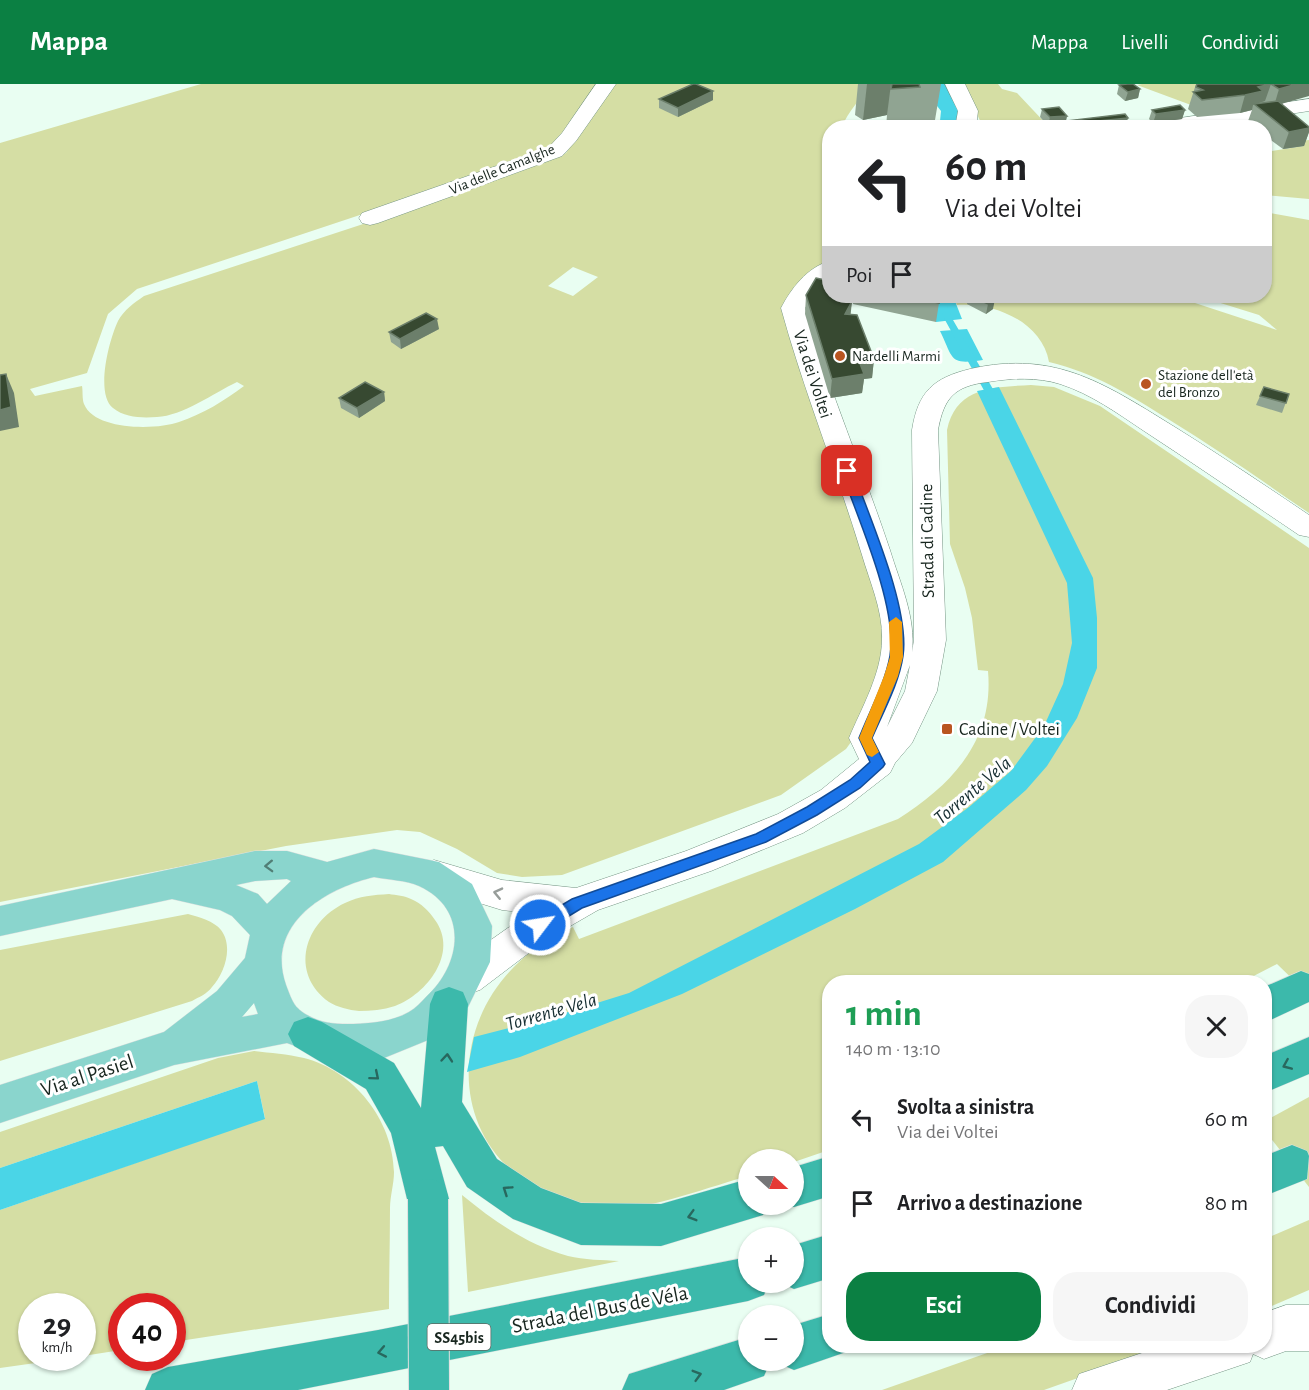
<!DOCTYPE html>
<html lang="it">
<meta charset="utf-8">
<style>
body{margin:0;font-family:"Alegreya Sans",sans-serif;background:#f6f6f6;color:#202124;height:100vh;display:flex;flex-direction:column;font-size:22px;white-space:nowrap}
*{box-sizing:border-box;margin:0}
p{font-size:20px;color:#757577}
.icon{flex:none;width:33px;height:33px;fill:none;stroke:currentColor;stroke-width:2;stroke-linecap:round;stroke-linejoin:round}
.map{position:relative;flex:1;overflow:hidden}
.panel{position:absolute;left:822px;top:891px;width:450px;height:378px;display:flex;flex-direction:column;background:#fff;border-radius:24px;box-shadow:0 2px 4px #0004}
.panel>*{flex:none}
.guide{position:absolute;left:822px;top:36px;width:450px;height:183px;border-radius:24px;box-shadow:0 2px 4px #0004;background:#fff;color:#202124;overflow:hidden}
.needle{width:39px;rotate:111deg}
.controls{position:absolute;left:738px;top:1065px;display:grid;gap:12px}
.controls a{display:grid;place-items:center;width:66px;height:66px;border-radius:50%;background:#fff;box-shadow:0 2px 4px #0004;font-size:30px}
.speed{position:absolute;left:18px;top:1209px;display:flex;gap:12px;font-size:30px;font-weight:700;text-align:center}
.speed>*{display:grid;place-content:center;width:78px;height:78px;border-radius:50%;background:#fff;box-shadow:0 2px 4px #0004;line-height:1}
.speed small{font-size:15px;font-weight:400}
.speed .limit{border:9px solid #d22;background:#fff;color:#111}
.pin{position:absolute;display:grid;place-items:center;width:51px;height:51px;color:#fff;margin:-26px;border-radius:12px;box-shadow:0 3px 9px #0006}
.me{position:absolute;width:66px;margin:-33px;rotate:59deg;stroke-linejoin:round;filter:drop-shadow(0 0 4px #0008)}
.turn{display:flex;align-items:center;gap:21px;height:126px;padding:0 24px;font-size:27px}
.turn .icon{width:78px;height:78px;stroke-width:2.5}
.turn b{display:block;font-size:42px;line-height:51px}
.then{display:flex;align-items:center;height:57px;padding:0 24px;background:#0003;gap:12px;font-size:22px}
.round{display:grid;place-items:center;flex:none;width:63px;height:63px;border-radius:24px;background:#f6f6f6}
.overview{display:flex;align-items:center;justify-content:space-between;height:102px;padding:0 24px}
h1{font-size:36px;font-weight:700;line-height:45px;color:#1e9e55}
.primary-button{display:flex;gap:12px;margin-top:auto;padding:12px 24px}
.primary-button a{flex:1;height:69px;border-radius:24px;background:#0b8043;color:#fff;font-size:24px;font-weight:700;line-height:69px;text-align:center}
.primary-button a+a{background:#f6f6f6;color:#202124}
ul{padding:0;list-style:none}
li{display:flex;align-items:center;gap:18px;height:84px;padding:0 24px}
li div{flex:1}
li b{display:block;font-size:22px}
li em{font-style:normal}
header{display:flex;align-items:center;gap:36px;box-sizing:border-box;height:84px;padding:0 30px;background:#0b8043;color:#fff}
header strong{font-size:28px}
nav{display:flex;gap:33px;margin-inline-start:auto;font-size:21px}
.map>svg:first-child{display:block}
.green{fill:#d5dea4;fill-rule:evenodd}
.water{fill:#4ad5e7}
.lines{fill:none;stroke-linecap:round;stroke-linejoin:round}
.stream{fill:#4ad5e7;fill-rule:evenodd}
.minor-casing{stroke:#759584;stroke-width:1}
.major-casing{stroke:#dfe1e0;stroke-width:1}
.highway-casing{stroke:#dfe1e0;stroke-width:1}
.minor{fill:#fff;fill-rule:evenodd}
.major{fill:#8ad5cd;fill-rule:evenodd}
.highway{fill:#3cb9ab;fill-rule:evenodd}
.highway-bridge-casing{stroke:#dfe1e0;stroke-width:42;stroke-linecap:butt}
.highway-bridge{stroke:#3cb9ab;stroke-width:40}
.wall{fill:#90a492}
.shaded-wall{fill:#6c7f6b}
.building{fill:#374931;stroke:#6c7f6b;stroke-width:1.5}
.oneway{stroke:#517e76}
.oneway2{stroke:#979d9a}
.oneway3{stroke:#28685e}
.route{fill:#1a73e8;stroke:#114b97;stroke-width:1.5}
.slow{fill:#f59e0b}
.poi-dot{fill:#b95520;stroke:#fff;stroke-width:2}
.labels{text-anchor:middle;stroke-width:6;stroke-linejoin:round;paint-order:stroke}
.far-street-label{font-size:15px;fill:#18261f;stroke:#fff}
.far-poi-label{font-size:15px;fill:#18261f;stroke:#fff;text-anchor:start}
.shield{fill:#fff;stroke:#5d6762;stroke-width:1.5}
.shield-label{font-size:16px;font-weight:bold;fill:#18261f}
.street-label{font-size:18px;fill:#18261f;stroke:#fff}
.poi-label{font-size:18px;fill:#18261f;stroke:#fff;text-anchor:start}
.water-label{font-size:20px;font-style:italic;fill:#172e32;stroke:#fff}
.near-street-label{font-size:21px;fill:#18261f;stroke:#fff}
</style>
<header>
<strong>Mappa</strong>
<nav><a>Mappa</a><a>Livelli</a><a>Condividi</a></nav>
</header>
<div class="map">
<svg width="1309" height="1306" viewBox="0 0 1309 1306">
<rect width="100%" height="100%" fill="#e9fef2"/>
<g class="green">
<path d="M 201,0 L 601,0 L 560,56 L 547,65 L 435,106 L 137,205 L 108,230 L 87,289 L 30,305 L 35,312 L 82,302 C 83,307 82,315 84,320 C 95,347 157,346 179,338 C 203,330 224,317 244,302 L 237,298 C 214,309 182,332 157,333 C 143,334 125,334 113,324 C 95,310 109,256 118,237 C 124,226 134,219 144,212 L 482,101 L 566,69 L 611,0 L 869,0 C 861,16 848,27 842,43 L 830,44 L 829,179 L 790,212 L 879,497 L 889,566 L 859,647 L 846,665 L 781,711 L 562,791 L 522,793 L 497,789 L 457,765 L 420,748 L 397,746 L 286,762 L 0,818 L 0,59 ZM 573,183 L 598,193 L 573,212 L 548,202 Z"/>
<path d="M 963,0 L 998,0 L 1002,5 L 1017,9 L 1049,43 L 983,43 Z"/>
<path d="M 1142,0 L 1225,0 L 1191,21 L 1137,1 Z"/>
<path d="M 1309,56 L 1309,115 L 1265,111 L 1265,68 L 1304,62 L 1299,57 Z"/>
<path d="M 1265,128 L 1309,136 L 1309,429 C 1262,397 1216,364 1168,335 C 1126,309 1097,290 1049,278 C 1042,238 994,218 957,221 L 953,212 L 1160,212 L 1195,219 L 1277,246 L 1259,231 L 1198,212 L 1264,212 Z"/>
<path d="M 1031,301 L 1054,303 L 1100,322 L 1309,464 L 1309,911 L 1277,880 L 1242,898 L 830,898 L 829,1066 L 794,1078 L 794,1076 L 748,1076 L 748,1092 C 712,1102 637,1130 602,1125 C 432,1103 427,906 573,843 L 579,855 L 898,735 C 953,700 994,656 988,587 L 978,586 L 972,534 L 965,504 L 950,460 L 947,346 C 956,303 993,303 1031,301 Z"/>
<path d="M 389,810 C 396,811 405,812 411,815 C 421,819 429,827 435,836 C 459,869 427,910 395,922 C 383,926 371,927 359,927 C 349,926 337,923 329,918 C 289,889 304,838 345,819 C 359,812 374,811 389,810 Z"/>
<path d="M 188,830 C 199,833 214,837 221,846 C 234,863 224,890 212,903 C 207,910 199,913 192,917 L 0,977 L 0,866 Z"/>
<path d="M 254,967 C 271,969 287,970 304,974 C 354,987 393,1036 394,1088 C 394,1100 390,1112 390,1124 C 390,1158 389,1191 389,1225 L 173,1258 L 172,1222 L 122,1222 L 121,1266 L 83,1272 L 82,1222 L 32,1222 L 32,1274 L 71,1274 L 0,1284 L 0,1126 L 265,1034 L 257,997 L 0,1084 L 0,1048 L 218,974 Z"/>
<path d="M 1309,1013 L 1309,1103 L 1265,1047 L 1265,1037 Z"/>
<path d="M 462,1111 C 494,1137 527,1161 568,1172 C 584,1176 603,1176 619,1177 L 468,1208 Z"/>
<path d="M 1309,1136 L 1309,1206 L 1265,1225 L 1265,1155 Z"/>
<path d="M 1007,1262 L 1168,1262 L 1044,1306 L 882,1306 Z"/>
</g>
<g class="water">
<path d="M 920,0 L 950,0 L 959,15 L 958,39 L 952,43 L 930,43 L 940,37 L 941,27 Z"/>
<path d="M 928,212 L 953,212 L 962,235 L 936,238 Z"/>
<path d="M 967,245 L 983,276 C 949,281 954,276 940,247 Z"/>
<path d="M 999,303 L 1093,494 L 1097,534 L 1097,584 L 1077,634 L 1047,682 L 1026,706 L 943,778 L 855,825 L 682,910 L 520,973 L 467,988 L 474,953 L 552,933 L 629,909 L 919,760 L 969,723 L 1011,687 L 1044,642 L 1063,600 L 1072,559 L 1067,499 L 977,307 Z"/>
<path d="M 257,997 L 265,1035 L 0,1126 L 0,1084 Z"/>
</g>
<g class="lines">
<path class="stream" d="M 935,212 L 943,212 L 953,236 L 1001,319 L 999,321 L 993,321 L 991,319 L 945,236 Z"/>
<defs>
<g id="minor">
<path d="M 596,0 L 616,0 L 576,57 L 562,72 L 378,139 L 370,141 L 362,139 L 359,134 L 362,129 L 548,64 L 562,49 Z"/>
<path d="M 945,0 L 965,0 L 978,27 L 976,44 L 955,44 L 958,27 Z"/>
<path d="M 1309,15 L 1309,27 L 1198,44 L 1143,44 L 1146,40 L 1153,38 Z"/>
<path d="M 830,177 L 830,195 L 813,211 L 805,224 C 829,306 863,385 890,466 C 900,499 916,533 912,568 L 914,556 L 912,346 C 918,308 933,294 970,285 C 1057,265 1108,302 1178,345 C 1223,373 1266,402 1309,431 L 1309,453 L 1299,451 C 1247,416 1196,381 1144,347 C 1117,329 1091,310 1060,300 C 1038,293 1011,294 988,298 C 955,302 944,313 938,346 L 946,556 L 937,607 L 912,659 L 895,679 L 890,689 L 845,724 L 803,749 L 711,787 L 598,826 L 546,856 L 480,906 L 467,910 L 454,906 L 448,894 L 454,882 L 529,829 L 502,826 L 421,801 L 416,791 L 421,781 L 434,776 L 502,796 L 576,804 L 686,767 L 778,730 L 821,706 L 859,675 L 849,654 C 862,623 882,589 882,555 C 883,527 870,498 862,471 C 837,388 804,308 781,224 C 791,205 807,183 830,177 ZM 910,581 L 905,607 L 887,643 Z"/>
<path d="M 1286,1221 L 1309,1221 L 1309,1267 L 1286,1267 L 1264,1275 L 1253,1270 L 1250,1278 L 1167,1306 L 1072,1306 L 1079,1290 L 1163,1262 L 1264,1262 L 1264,1229 Z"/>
</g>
<path id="major" d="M 374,765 L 439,778 L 472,800 L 492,842 L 490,878 L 468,923 L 438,952 L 384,974 L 334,976 L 287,959 L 174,981 L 0,1039 L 0,1001 L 164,948 L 217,907 L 245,874 L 250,851 L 232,832 L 220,826 L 172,815 L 0,852 L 0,822 L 255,767 L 287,767 L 327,778 ZM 374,793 C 388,796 406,796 419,802 C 469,825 462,880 426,913 C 421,918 416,924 409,928 C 391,938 373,939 353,940 C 338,940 326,940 313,934 C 294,925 293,919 286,901 C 265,841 324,805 374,793 ZM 287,795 L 291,797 L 267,820 L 258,810 L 236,801 L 255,797 ZM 254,919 L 258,930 L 242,933 Z"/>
<g id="highway">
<path d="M 1301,887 L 1309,890 L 1309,918 L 1264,939 L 1264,903 Z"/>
<path d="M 449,903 L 463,908 L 468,920 L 462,1018 L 497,1075 L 541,1104 L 581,1119 L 661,1120 L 748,1095 L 748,1120 L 767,1120 L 763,1131 L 661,1162 L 581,1161 L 513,1135 L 467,1103 L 443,1062 L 435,1063 L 449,1115 L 443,1130 L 428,1136 L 413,1130 L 407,1115 L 391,1049 L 366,1005 L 294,962 L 288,950 L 294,938 L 308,933 L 322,938 L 394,979 L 421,1024 L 430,920 L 435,908 Z"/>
<path d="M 1309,953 L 1309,990 L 1264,1009 L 1264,972 Z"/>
<path d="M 1292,1061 L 1307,1067 L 1309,1072 L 1307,1095 L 1264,1112 L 1264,1072 Z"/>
<path d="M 830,1072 L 830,1112 L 794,1123 L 787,1120 L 794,1120 L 794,1083 Z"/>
<path d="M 830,1150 L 830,1194 L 794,1205 L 779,1198 L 794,1198 L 794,1161 Z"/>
<path d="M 748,1173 L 748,1198 L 769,1198 L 764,1211 L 748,1217 L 298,1306 L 145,1306 L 152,1290 L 168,1283 L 378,1246 Z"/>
<path d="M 830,1230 L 830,1262 L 849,1262 L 846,1268 L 794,1286 L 778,1279 L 777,1276 L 794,1276 L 794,1241 Z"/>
<path d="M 748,1253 L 748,1276 L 771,1276 L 764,1292 L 724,1306 L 622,1306 L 629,1290 Z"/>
</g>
</defs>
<use href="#minor" class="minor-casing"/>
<use href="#major" class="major-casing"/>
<use href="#highway" class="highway-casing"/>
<use href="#minor" class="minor"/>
<use href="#major" class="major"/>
<use href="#highway" class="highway"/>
<defs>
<path id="highway-bridge" d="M 428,1115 L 429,1306"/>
</defs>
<use href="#highway-bridge" class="highway-bridge-casing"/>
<use href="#highway-bridge" class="highway-bridge"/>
</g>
<g class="wall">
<path d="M 858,0 L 941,0 L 935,36 L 915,37 L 914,44 L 886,44 L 887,31 L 863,36 L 855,31 Z"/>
<path d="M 1196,0 L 1309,0 L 1282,20 L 1309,43 L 1309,48 L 1304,62 L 1283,65 L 1264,51 L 1264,44 L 1256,44 L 1248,37 L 1252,26 L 1240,29 L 1197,33 L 1188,25 Z"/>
<path d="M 1119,1 L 1140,5 L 1138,14 L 1125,17 L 1117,10 Z"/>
<path d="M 659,15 L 713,16 L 678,33 L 659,24 Z"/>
<path d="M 1042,25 L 1067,32 L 1066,37 L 1128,34 L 1125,42 L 1116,44 L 1065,44 L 1065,40 L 1048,42 L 1040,33 Z"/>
<path d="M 1152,26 L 1185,26 L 1182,35 L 1153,39 L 1149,35 Z"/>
<path d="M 806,211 L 852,217 L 850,230 L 874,275 L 872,294 L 864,295 L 862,309 L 830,314 L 805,230 Z"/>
<path d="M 854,212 L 937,212 L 939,219 L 936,238 L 853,220 Z"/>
<path d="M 968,212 L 986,212 L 993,225 L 986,230 L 967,220 Z"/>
<path d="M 439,245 L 401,265 L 391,258 L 389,248 Z"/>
<path d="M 1264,303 L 1289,310 L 1282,329 L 1256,321 Z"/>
<path d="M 384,308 L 385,317 L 359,334 L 341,324 L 339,314 Z"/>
</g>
<g class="shaded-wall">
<path d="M 867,0 L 891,0 L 887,31 L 863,36 Z"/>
<path d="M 1271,0 L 1265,17 L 1253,21 L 1252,26 L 1240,29 L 1245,11 L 1258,3 Z"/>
<path d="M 1297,0 L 1309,0 L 1309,12 L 1274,22 L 1279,5 Z"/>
<path d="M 1140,5 L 1138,14 L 1125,17 L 1128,8 Z"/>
<path d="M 713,7 L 713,16 L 678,33 L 678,24 Z"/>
<path d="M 1185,26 L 1182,35 L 1153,39 L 1156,30 Z"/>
<path d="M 1067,32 L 1065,40 L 1048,42 L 1050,33 Z"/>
<path d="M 1128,34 L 1125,42 L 1116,44 L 1085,44 L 1087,38 Z"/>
<path d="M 1309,44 L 1309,48 L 1304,62 L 1283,65 L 1289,48 Z"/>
<path d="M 845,212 L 850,212 L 849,220 L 842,215 Z"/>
<path d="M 995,215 L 993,225 L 986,230 L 988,220 Z"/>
<path d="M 852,217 L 850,236 L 845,230 Z"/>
<path d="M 437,235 L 439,245 L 401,265 L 400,255 Z"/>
<path d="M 874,275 L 872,294 L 864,295 L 862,309 L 830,314 L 832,295 L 859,277 Z"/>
<path d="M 6,290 L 14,309 L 19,343 L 0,347 L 0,326 Z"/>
<path d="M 384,308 L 385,317 L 359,334 L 357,324 Z"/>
</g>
<g class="building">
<path d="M 693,0 L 696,0 L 713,7 L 678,24 L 659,15 Z"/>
<path d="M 892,0 L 919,0 L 920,3 L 891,5 Z"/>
<path d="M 1127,0 L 1133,0 L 1140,5 L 1128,8 L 1119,1 Z"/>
<path d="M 1197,0 L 1297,0 L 1279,5 L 1271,0 L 1258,3 L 1263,7 L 1245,11 L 1202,16 L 1193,8 L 1203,6 L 1196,3 Z"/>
<path d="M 1278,17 L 1309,43 L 1309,44 L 1289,48 L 1254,20 Z"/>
<path d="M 1180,21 L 1185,26 L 1156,30 L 1152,26 Z"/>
<path d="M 1059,23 L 1067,32 L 1050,33 L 1042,25 Z"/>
<path d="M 1125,30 L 1128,34 L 1087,38 L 1092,44 L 1071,44 L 1066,37 Z"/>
<path d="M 816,194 L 830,197 L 830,212 L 845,212 L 842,215 L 852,217 L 845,230 L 857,231 L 874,275 L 859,277 L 864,290 L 832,295 L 806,211 Z"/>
<path d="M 904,212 L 937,212 L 939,219 Z"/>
<path d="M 970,212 L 986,212 L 995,215 L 988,220 Z"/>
<path d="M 426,229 L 437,235 L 400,255 L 389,248 Z"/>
<path d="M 6,290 L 11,323 L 0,326 L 0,291 Z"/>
<path d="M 365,298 L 384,308 L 357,324 L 339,314 Z"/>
<path d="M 1264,303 L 1289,310 L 1286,319 L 1260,312 Z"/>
</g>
<defs><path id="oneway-chevron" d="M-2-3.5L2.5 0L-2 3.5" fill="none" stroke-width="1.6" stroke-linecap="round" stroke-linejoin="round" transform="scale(1.5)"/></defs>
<use class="oneway" href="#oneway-chevron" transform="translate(269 782) rotate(178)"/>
<use class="oneway2" href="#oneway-chevron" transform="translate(498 809) rotate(-167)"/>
<g class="oneway3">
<use href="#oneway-chevron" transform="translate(447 974) rotate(-85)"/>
<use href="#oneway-chevron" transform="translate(1287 981) rotate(157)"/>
<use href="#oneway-chevron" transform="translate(375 992) rotate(40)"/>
<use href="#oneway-chevron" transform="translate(507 1106) rotate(-146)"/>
<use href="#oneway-chevron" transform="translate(692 1132) rotate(164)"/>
<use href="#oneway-chevron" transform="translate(382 1268) rotate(169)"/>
<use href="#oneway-chevron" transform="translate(697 1291) rotate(-16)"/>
</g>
<path class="route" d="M 847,383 L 853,387 C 870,435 910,524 903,572 C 899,600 883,628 872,654 L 885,680 L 883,683 L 860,704 L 817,731 L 766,758 L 582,824 L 546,846 L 540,848 L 535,846 L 533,841 L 535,837 L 572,815 L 756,750 L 807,723 L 850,696 L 870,678 L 859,654 C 869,628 885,600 890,572 C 898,524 858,434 841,387 Z"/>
<path class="slow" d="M 896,533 L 902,538 L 903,573 L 898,592 L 872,654 L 879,668 L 872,673 L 867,671 L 859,654 L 884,592 L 890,573 L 889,538 Z"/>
<g class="poi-dot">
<circle cx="840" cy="272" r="6"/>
<circle cx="1146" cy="300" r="6"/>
<rect x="941" y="639" width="12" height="12" rx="3"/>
</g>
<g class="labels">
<g class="far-street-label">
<text transform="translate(502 85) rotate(-22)" y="5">Via delle Camalghe</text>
</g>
<g class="far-poi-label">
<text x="852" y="277">Nardelli Marmi</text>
<text x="1158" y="296">Stazione dell'età<tspan x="1158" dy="17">del Bronzo</tspan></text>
</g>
<rect class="shield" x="427.5" y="1240" width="63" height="26" rx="4.5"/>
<g class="shield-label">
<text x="459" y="1259">SS45bis</text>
</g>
<g class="street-label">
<text transform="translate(813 290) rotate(72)" y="6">Via dei Voltei</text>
<text transform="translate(927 457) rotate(-91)" y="6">Strada di Cadine</text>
</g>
<g class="poi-label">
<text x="959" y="651">Cadine / Voltei</text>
</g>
<g class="water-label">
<text transform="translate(972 706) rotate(-40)" y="7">Torrente Vela</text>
<text transform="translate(551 927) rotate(-16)" y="7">Torrente Vela</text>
</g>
<g class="near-street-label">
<text transform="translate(87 991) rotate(-18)" y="7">Via al Pasiel</text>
<text transform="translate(600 1225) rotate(-11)" y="7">Strada del Bus de Véla</text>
</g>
</g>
</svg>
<div class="controls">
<a><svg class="needle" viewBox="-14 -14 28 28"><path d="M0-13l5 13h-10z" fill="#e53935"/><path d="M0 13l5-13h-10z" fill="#757577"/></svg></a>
<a>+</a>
<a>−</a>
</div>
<div class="speed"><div>29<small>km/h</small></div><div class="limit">40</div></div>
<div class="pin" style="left:847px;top:387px;background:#d93025"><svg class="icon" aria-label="arrive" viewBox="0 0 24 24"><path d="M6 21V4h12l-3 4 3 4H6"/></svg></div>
<svg class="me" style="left:540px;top:841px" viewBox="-20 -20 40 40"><circle r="17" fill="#1a73e8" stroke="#fff" stroke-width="3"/><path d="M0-11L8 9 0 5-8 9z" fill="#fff"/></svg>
<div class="guide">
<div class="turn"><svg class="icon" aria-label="left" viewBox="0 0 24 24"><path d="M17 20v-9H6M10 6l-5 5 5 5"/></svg><div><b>60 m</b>Via dei Voltei</div></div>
<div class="then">Poi<svg class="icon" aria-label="arrive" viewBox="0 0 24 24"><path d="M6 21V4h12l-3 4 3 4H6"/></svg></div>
</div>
<section class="panel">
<div class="overview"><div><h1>1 min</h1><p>140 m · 13:10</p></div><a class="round"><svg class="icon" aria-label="close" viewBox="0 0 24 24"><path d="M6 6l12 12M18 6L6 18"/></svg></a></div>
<ul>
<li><svg class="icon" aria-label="left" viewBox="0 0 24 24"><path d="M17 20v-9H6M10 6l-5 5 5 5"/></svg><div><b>Svolta a sinistra</b><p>Via dei Voltei</p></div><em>60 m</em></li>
<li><svg class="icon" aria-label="arrive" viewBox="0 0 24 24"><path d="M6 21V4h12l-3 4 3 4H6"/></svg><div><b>Arrivo a destinazione</b></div><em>80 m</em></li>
</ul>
<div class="primary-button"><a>Esci</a><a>Condividi</a></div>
</section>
</div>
